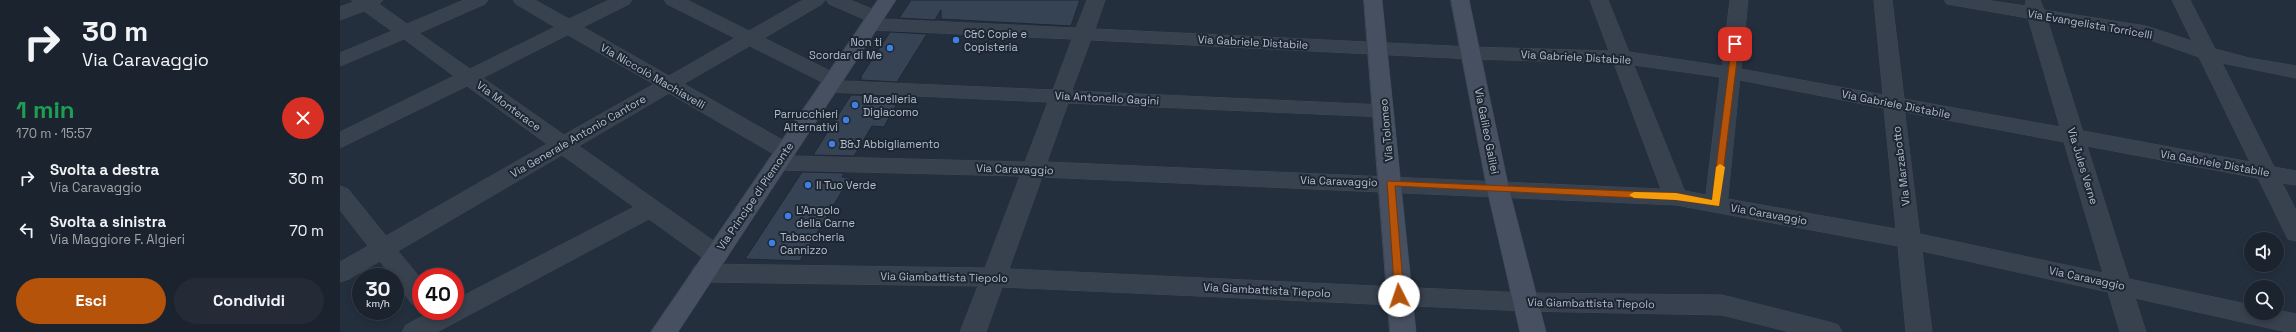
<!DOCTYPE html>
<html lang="it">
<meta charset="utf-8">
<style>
body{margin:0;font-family:"Space Grotesk",sans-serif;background:#242b36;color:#f1f3f6;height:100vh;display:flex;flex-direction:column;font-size:15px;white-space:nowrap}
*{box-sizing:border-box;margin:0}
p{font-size:13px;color:#a0a4aa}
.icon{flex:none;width:22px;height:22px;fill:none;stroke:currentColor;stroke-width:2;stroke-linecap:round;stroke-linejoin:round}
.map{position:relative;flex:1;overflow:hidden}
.details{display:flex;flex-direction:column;background:#1b232e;width:340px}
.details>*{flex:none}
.banner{background:#1b232e;color:#f1f3f6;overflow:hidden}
.tools{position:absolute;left:1904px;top:232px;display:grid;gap:8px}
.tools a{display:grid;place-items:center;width:40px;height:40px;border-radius:50%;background:#1b232e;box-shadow:0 2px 6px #0003,0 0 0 1px #39404a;font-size:20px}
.speed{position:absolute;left:12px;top:268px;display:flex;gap:8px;font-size:20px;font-weight:700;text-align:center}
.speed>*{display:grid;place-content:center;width:52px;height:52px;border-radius:50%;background:#1b232e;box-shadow:0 2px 6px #0003,0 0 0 1px #39404a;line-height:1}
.speed small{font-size:10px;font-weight:400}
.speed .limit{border:6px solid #d22;background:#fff;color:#111}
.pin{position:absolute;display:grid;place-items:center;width:34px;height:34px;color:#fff;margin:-17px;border-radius:8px;box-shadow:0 2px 6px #0006}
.me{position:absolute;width:44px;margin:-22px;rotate:356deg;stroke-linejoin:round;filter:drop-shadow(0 0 3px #0008)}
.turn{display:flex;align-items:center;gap:14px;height:84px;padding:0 16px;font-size:18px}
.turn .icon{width:52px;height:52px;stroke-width:2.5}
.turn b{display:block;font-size:28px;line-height:34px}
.round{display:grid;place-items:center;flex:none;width:42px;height:42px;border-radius:21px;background:#242b36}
.head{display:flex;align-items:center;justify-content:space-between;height:68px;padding:0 16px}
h1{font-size:24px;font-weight:600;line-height:30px;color:#1e9e55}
.button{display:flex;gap:8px;margin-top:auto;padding:8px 16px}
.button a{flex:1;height:46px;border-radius:24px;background:#b45309;color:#fff;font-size:16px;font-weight:600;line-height:46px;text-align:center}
.button a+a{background:#242b36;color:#f1f3f6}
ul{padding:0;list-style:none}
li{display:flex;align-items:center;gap:12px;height:52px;padding:0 16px}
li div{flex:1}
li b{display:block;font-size:15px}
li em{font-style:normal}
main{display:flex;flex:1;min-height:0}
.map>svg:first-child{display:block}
.building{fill:#364354;stroke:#1f2835}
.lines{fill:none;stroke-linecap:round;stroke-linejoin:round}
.street-casing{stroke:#414a57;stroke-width:1}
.secondary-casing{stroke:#414a57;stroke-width:1}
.street{fill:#38414e;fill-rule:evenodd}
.secondary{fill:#465061;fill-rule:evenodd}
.route{fill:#b45309;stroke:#753606}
.slow{fill:#f59e0b}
.shop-dot{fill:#3f7fe0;stroke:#1d2633;stroke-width:1.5}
.labels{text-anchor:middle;stroke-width:4;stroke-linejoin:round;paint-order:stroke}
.street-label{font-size:11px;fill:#b4bcc9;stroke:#1d2633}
.poi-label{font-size:11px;fill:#b4bcc9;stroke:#1d2633;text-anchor:start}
</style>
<main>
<section class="details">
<div class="banner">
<div class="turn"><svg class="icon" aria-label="right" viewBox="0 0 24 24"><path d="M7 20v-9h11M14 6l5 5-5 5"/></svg><div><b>30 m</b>Via Caravaggio</div></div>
</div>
<div class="head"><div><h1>1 min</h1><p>170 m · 15:57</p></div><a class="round" style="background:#d93025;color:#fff"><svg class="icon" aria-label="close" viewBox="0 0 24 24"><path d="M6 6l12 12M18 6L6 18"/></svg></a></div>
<ul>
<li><svg class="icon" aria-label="right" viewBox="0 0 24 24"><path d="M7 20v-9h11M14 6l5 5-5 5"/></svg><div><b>Svolta a destra</b><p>Via Caravaggio</p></div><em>30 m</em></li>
<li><svg class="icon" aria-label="left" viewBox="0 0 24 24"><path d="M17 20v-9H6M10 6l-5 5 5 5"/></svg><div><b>Svolta a sinistra</b><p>Via Maggiore F. Algieri</p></div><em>70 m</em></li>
</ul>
<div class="button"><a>Esci</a><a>Condividi</a></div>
</section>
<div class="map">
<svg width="1956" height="332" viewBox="0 0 1956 332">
<rect width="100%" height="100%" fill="#242f3e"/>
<g class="building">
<path d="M 571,0 L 740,0 L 731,26 L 601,19 L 601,10 L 595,20 L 559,18 Z"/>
<path d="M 550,32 L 587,34 L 557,82 L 520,80 L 522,78 L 520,78 Z"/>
<path d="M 511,95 L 548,96 L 546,99 L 559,100 L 544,127 L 532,126 L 514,156 L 473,155 Z"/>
<path d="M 462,172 L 504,173 L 502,177 L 510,178 L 460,261 L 405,259 Z"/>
</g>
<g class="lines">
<defs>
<path id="street" d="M 12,0 L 43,0 L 39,4 L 67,24 L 124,0 L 148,0 L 145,4 L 79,33 L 130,69 L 215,27 L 176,4 L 173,0 L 195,0 L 229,19 L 269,0 L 292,0 L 289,4 L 243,27 L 329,76 L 395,38 L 327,4 L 324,0 L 347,0 L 409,31 L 463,0 L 485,0 L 482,4 L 424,38 L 500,76 L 503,81 L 713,90 L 732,39 L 531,30 L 524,28 L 522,24 L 526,20 L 489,4 L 486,0 L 510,0 L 542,13 L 544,17 L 543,19 L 736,28 L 747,0 L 765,0 L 755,29 L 1132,47 L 1269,51 L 1250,0 L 1268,0 L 1289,52 L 1382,66 L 1390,0 L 1408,0 L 1401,69 L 1543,95 L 1534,0 L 1552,0 L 1564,99 L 1720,127 L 1688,18 L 1613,5 L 1607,4 L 1604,0 L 1646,0 L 1685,6 L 1686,0 L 1700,0 L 1704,10 L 1806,26 L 1852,41 L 1832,0 L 1850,0 L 1875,49 L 1909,58 L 1956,66 L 1956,78 L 1882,63 L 1934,167 L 1956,171 L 1956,185 L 1942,183 L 1956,210 L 1956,241 L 1948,239 L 1918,178 L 1747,146 L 1789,279 L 1911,305 L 1911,313 L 1937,313 L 1937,310 L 1956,314 L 1956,332 L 1947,332 L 1795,298 L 1806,332 L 1780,332 L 1768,292 L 1582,251 L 1592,332 L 1566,332 L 1558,246 L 1336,205 L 702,177 L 669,269 L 1185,293 L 1382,295 L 1489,322 L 1498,325 L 1502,332 L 1450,332 L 1382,315 L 1185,311 L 662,287 L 646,332 L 620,332 L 638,286 L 363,282 L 354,279 L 351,273 L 354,267 L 363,264 L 645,268 L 680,176 L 437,170 L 429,168 L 426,163 L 429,158 L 437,156 L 329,93 L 239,146 L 385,249 L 388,255 L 385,261 L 376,264 L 367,261 L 309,219 L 97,332 L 62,332 L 66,325 L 92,311 L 115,311 L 115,300 L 294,207 L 222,155 L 58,251 L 81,279 L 81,306 L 72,304 L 55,281 L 55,277 L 52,277 L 40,261 L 9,279 L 0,282 L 0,262 L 28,246 L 0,210 L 0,186 L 8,189 L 46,236 L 207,144 L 127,86 L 0,148 L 0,132 L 114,76 L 64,39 L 0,66 L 0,53 L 52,31 L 24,11 L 0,20 L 0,7 L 13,2 ZM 1708,21 L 1802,37 L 1859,57 L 1910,162 L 1743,131 ZM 228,35 L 314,84 L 224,135 L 143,78 ZM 751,40 L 1132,59 L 1274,63 L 1321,189 L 707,162 L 728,103 L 1044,117 L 1051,116 L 1054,111 L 1051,106 L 1044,105 L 732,91 ZM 410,46 L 482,82 L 479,86 L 482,90 L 489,92 L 708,102 L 685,162 L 452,156 L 456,151 L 453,146 L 344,84 ZM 1294,65 L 1380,77 L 1366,195 L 1345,191 ZM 1400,80 L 1544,108 L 1556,229 L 1388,199 ZM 1565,112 L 1724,142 L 1763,273 L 1580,234 Z"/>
<g id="secondary">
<path d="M 538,0 L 556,0 L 338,332 L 311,332 Z"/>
<path d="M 1024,0 L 1042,0 L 1076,332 L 1050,332 Z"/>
<path d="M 1111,0 L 1129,0 L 1169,189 L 1206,332 L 1180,332 L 1147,189 Z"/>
</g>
</defs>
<use href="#street" class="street-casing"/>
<use href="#secondary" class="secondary-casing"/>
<use href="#street" class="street"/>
<use href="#secondary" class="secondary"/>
</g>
<path class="route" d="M 1392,42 L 1399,44 L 1379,206 L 1336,200 L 1055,186 L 1064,296 L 1063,298 L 1055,298 L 1047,181 L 1336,193 L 1372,200 Z"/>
<path class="slow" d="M 1380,164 L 1385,167 L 1379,206 L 1336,200 L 1294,198 L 1289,195 L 1294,192 L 1336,193 L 1372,200 L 1376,167 Z"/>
<g class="shop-dot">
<circle cx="616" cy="40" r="4"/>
<circle cx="550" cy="48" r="4"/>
<circle cx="515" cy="105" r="4"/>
<circle cx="506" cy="120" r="4"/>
<circle cx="492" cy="144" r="4"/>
<circle cx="468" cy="185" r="4"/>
<circle cx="448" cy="216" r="4"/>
<circle cx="432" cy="243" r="4"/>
</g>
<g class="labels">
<g class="street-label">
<text transform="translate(1750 24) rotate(10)" y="4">Via Evangelista Torricelli</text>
<text transform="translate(913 42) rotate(3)" y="4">Via Gabriele Distabile</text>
<text transform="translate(1236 57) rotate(3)" y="4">Via Gabriele Distabile</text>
<text transform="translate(313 76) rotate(30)" y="4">Via Niccolò Machiavelli</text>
<text transform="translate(767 98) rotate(3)" y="4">Via Antonello Gagini</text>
<text transform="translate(1556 104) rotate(11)" y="4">Via Gabriele Distabile</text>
<text transform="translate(169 106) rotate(36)" y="4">Via Monterace</text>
<text transform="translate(1046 130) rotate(-95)" y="4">Via Tolomeo</text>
<text transform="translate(1147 131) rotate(79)" y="4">Via Galileo Galilei</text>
<text transform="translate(238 136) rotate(-30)" y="4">Via Generale Antonio Cantore</text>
<text transform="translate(1875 163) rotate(10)" y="4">Via Gabriele Distabile</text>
<text transform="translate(1561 166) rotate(-97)" y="4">Via Marzabotto</text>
<text transform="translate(1743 166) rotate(73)" y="4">Via Jules Verne</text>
<text transform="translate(675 169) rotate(2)" y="4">Via Caravaggio</text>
<text transform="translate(999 181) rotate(2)" y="4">Via Caravaggio</text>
<text transform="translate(415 196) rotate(-56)" y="4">Via Principe di Piemonte</text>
<text transform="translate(1429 214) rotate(10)" y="4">Via Caravaggio</text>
<text transform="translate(604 277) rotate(1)" y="4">Via Giambattista Tiepolo</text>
<text transform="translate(1747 278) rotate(12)" y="4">Via Caravaggio</text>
<text transform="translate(927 290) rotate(3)" y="4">Via Giambattista Tiepolo</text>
<text transform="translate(1251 303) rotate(1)" y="4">Via Giambattista Tiepolo</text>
</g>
<g class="poi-label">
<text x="624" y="38">C&amp;C Copie e<tspan x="624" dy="13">Copisteria</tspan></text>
<text x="542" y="46" text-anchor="end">Non ti<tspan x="542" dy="13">Scordar di Me</tspan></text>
<text x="523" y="103">Macelleria<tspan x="523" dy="13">Digiacomo</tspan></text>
<text x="498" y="118" text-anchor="end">Parrucchieri<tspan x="498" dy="13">Alternativi</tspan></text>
<text x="500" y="148">B&amp;J Abbigliamento</text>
<text x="476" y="189">Il Tuo Verde</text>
<text x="456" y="214">L'Angolo<tspan x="456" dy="13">della Carne</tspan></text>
<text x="440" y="241">Tabaccheria<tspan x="440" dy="13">Cannizzo</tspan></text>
</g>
</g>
</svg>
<div class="tools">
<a><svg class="icon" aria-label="sound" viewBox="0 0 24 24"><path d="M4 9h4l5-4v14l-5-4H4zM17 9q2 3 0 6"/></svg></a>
<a><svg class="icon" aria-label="search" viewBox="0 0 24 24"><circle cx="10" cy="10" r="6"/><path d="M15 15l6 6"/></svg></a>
</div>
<div class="speed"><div>30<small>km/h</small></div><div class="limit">40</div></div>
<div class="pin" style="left:1395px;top:44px;background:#d93025"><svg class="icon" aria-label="arrive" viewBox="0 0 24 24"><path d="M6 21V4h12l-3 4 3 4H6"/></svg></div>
<svg class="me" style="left:1059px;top:296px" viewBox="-20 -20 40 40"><circle r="19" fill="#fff"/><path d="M0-13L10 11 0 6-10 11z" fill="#b45309"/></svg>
</div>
</main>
